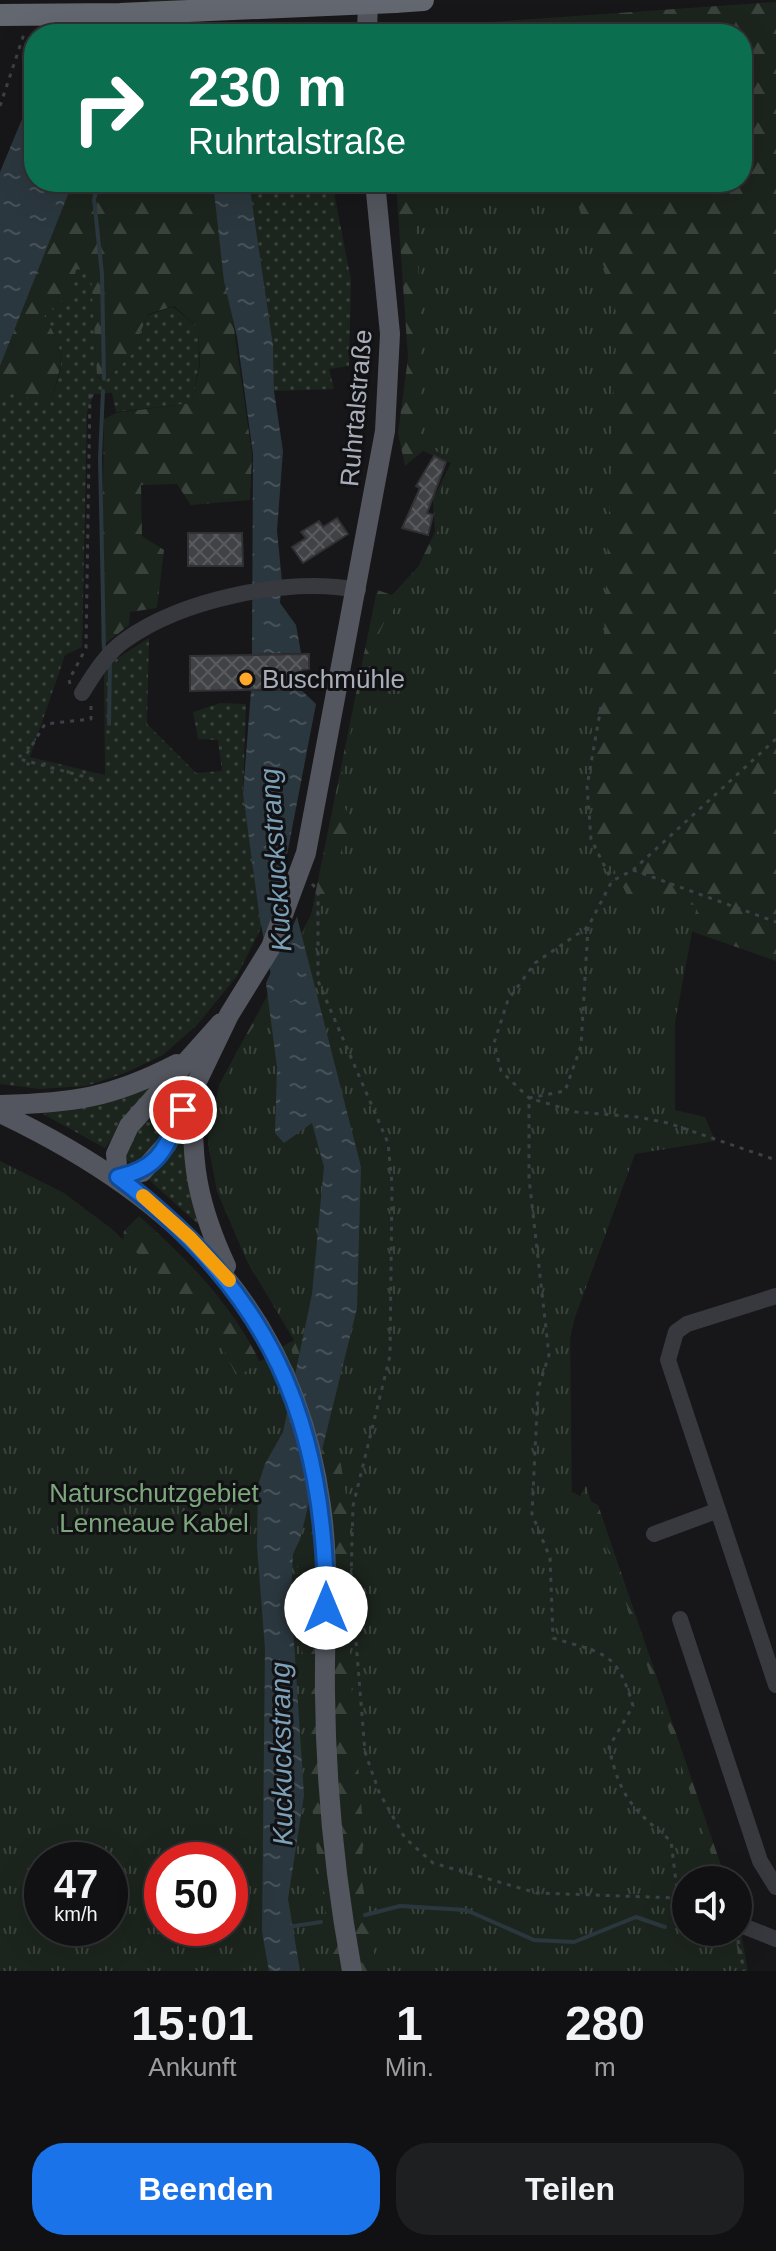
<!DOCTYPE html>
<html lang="de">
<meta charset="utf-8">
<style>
body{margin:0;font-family:Helvetica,sans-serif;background:#1e1f21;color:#f1f3f6;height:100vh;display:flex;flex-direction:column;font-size:30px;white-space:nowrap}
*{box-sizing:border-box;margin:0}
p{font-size:26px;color:#9c9da0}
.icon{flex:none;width:44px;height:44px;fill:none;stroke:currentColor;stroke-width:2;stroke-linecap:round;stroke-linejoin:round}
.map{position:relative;height:1971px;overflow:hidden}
.panel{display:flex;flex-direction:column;background:#111113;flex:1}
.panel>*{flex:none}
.guide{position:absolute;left:24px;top:24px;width:728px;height:168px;border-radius:32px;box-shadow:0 8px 32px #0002,0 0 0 2px #303133;background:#0b6e4f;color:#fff;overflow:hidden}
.buttons{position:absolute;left:672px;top:1866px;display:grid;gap:16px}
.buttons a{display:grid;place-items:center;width:80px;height:80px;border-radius:50%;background:#111113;box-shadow:0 8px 32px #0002,0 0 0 2px #303133;font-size:40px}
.speed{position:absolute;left:24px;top:1842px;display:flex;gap:16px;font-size:40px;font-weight:700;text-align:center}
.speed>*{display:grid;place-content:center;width:104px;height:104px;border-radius:50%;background:#111113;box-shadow:0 8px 32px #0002,0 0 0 2px #303133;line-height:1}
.speed small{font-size:20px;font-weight:400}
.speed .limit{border:12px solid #d22;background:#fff;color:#111}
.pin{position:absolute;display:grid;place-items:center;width:68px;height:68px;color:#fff;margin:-34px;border:4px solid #fff;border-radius:50%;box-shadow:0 2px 8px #0007}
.me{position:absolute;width:88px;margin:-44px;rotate:0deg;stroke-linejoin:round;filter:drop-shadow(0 0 6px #0008)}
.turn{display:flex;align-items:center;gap:28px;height:168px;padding:0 32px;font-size:36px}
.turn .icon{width:104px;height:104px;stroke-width:2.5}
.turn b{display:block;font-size:56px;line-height:68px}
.eta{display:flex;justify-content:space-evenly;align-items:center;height:136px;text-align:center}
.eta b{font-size:48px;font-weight:800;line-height:56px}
.cta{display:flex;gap:16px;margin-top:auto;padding:16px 32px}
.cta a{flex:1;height:92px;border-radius:32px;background:#1a73e8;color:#fff;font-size:32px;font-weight:800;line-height:92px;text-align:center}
.cta a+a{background:#1e1f21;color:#f1f3f6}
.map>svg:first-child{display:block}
.grass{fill:url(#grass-dots)}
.forest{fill:url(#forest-firs)}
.park{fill:url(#park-tufts);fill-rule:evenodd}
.water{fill:url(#water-ripples)}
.pier{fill:#171719}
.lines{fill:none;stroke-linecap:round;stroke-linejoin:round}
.stream{stroke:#2b373e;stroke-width:4}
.river{stroke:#2b373e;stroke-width:26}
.building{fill:url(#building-cross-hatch);stroke:#313135;stroke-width:2}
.path{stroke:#3d4046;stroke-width:3;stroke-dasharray:4 6;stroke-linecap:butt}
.minor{stroke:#37393e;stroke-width:16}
.major{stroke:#53565e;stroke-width:20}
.highway{stroke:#636770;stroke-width:22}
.highway-bridge{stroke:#636770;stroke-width:22}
.route-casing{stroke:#114b97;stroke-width:20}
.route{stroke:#1a73e8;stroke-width:14}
.slow{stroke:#f59e0b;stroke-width:14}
.poi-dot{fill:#ffa829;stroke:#121214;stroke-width:3}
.labels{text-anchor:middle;stroke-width:6;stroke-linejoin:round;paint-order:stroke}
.street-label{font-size:26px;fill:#a8afba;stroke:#121214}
.poi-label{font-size:26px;fill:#a8afba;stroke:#121214;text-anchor:start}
.park-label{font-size:26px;fill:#7da77d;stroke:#121214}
.water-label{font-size:28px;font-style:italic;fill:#7ca0b8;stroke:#121214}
</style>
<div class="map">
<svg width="776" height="1971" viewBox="0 0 776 1971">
<defs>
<pattern id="grass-dots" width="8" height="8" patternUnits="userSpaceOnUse" patternTransform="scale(2)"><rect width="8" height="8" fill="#1c251d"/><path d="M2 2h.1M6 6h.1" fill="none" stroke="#3a423c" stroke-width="1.8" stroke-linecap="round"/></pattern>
<pattern id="forest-firs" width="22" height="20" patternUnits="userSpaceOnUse" patternTransform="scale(2)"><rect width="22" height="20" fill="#1c251d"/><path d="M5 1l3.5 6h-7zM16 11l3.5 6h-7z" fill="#3a423c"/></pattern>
<pattern id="park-tufts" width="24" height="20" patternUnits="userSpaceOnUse" patternTransform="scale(2)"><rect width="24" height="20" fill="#1c251d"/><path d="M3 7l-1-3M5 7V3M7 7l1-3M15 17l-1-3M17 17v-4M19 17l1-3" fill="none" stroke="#3a423c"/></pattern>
<pattern id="water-ripples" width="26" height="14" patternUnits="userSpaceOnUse" patternTransform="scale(2)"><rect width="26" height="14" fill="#2b373e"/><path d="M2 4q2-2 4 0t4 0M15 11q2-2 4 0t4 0" fill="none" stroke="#475158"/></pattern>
<pattern id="building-cross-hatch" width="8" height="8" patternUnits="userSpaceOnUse" patternTransform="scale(2)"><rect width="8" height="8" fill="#414246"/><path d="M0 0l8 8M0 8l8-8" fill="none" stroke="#5a5b5f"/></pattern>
</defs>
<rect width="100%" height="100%" fill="#171719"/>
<g class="grass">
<path d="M 249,182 L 332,182 L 351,280 L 349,366 L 329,369 L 334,389 L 274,391 L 273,345 Z"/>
<path d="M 76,269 L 91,270 L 97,377 L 104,382 L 131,355 L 148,315 L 173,307 L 198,327 L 199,364 L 192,403 L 116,412 L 112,393 L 94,394 L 87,412 L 82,647 L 65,655 L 30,757 L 105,775 L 104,667 L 149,638 L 147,724 L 196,773 L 222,771 L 218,740 L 198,739 L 193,712 L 220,703 L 246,704 L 243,794 L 261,928 L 237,976 L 197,1025 L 163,1055 L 125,1073 L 86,1086 L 40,1089 L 0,1084 L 0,389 L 50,404 C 64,363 67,354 44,316 L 73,290 Z"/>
<path d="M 193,1068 L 158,1146 L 134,1165 L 125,1159 L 125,1142 Z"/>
<path d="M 154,1086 L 105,1148 L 43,1114 L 42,1112 Z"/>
<path d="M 184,1127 L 199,1223 L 198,1224 L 147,1178 Z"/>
</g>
<g class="forest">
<path d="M 145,0 L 201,0 L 202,34 L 131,34 Z"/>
<path d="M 776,2 L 776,961 L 688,930 L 653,1120 L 620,1180 L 579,1295 L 568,1350 L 568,1490 L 598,1505 L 726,1880 L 686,1880 L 686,1932 L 738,1932 L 738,1916 L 748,1971 L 225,1971 L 230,1928 L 230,1860 L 120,1271 L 124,1231 L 139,1216 C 188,1260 231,1303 260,1362 L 294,1340 L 247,1261 L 217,1191 L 208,1142 L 219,1085 L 311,915 L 377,590 L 392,595 L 418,567 L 435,532 L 433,499 L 451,463 L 423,451 L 405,466 L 398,433 L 408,358 L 396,182 L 742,182 L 742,34 L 391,34 L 391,29 Z"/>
<path d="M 73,182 L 213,182 L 252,454 L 250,500 L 191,505 L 177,484 L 141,485 L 142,536 L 164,550 L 157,608 L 130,612 L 129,625 L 101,647 L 104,419 L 116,413 L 192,403 L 200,364 L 198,327 L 174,306 L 148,314 L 131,355 L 104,382 L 97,376 L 91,271 L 76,269 L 73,290 L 44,316 C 68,355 62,362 50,404 L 0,389 L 0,366 Z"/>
</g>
<g class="park">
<path d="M 411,182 L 568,182 L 608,276 L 617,317 L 604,635 L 593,704 L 591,757 L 596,833 L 630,901 L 697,905 L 675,1023 L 675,1110 L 705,1117 L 715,1141 L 635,1154 L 570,1331 L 572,1511 L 586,1486 L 720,1880 L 686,1880 L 686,1932 L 735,1932 L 740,1971 L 377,1971 L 360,1869 L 364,1839 L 350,1669 L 350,1517 L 338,1448 L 294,1340 L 247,1261 L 217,1191 L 208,1142 L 210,1115 L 223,1081 L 237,1051 L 271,1000 L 305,928 L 323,903 L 352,820 L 337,794 L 367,658 L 384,623 L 428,560 L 439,527 L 435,503 L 454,460 L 420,443 C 425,355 420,270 411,182 Z"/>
<path d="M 0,1161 L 64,1193 L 113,1230 L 212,1325 L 237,1377 L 290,1342 L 319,1482 L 304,1555 L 297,1568 L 314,1832 L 335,1971 L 0,1971 ZM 42,1860 L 110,1860 L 110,1928 L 42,1928 ZM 162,1860 L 230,1860 L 230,1928 L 162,1928 Z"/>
</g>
<g class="water">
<path d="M 34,90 L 34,182 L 73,182 L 0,366 L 0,172 Z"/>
<path d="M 213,182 L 249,182 L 273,345 L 274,391 L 283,451 L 277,531 L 282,581 L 280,603 L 296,625 L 301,653 L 252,654 L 253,454 L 237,337 L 224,281 Z"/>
<path d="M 301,690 L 316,704 L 285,865 L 261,928 L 243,794 L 251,691 Z"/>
<path d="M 297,917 L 361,1167 L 357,1308 L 300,1539 L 293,1554 L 291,1597 L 304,1795 L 288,1899 L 300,1971 L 269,1971 L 262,1932 L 265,1649 L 257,1546 L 258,1485 L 265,1464 L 283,1432 L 312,1294 L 324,1167 L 312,1123 L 284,1143 L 275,1133 L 277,1067 L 266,983 Z"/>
</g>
<path class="pier" d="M 61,0 L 149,0 L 137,32 L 50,34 Z"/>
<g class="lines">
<g class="stream">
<path d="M 99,182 L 94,199 L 102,274 L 104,379"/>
<path d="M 103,391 L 100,458 L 104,649"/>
<path d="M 109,724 L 110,663"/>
<path d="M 365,1915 L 400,1906 L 466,1910 L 534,1940 L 574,1942 L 636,1917 L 665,1927"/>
<path d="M 288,1927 L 321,1922"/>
</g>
<path class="river" d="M 272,866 L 275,929 L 287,989"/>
</g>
<g class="building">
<path d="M 434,456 L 446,462 L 427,513 L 433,515 L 428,535 L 402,528 L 420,488 L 416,486 Z"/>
<path d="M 337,518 L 348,534 L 303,563 L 292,547 L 306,538 L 301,532 L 319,521 L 323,527 Z"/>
<path d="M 188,533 L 242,533 L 243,566 L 188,566 Z"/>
<path d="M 309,654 L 309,669 L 302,670 L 302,689 L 190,691 L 190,656 Z"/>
</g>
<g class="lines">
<g class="path">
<path d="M 0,106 L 24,34"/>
<path d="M 70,684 L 69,680 L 86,648 L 90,392"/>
<path d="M 91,706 L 91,719 L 45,724 L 23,760 L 93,779"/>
<path d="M 601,707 L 587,786 L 591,839 L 612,881"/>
<path d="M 776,739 L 633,870 L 612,881 L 588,927 L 535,963 L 508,1000 L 494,1043 L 501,1071 L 529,1098 L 576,1112 L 638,1117 L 668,1123 L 776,1160"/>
<path d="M 633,870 L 776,922"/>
<path d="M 312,884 L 318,890 L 318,981 L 388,1143 L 392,1184 L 390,1356 L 353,1506 L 351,1580 L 365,1752 L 379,1792 L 405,1838 L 433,1863 L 537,1893 L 678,1898 L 686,1902"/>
<path d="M 588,927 L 581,1046 L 565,1091 L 529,1098 L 529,1178 L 549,1355 L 538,1389 L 532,1514 L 550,1558 L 553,1638 C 604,1654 617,1650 633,1706 L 609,1747 C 620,1798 633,1809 671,1841 L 678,1898"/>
<path d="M 738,1940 L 744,1971"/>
</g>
<g class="minor">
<path d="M 82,693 C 94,674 106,654 124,641 C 182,599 288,577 358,590"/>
<path d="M 776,1296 L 687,1324 L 676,1332 L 668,1360 L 776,1685"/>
<path d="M 654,1534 L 716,1511"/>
<path d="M 680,1619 L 760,1861 L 776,1887"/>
<path d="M 738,1924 L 776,1939"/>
</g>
<g class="major">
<path d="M 367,34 L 368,0"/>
<path d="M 194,1096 C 190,1163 198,1205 226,1266"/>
<path d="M 0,1105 C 73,1103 111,1098 177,1064"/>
<path d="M 0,1113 C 173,1195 294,1308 321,1506 C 330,1569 324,1631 325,1694 C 326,1787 335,1879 352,1971"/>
<path d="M 118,1177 L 142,1172 L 167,1144 L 229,1015 L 271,947 L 306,853 L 385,431 L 390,334 L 375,182"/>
<path d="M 118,1177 L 116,1154 L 129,1126 L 221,1023"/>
</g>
<path class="highway" d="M 395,2 L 423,0"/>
<path class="highway-bridge" d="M 0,15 L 120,14 L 395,2"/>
</g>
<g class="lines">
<defs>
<path id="route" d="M 183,1110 C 165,1147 161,1168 118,1177 C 269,1291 326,1419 326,1608"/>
</defs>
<use href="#route" class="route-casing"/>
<use href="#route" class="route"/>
<path class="slow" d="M 143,1196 L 190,1238 L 229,1280"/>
</g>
<circle class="poi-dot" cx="246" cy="679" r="8"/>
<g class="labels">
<g class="street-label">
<text transform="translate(356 408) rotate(-85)" y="9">Ruhrtalstraße</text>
</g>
<g class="poi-label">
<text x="262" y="688">Buschmühle</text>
</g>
<g class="park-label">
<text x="154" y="1502">Naturschutzgebiet<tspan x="154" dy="30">Lenneaue Kabel</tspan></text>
</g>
<g class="water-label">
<text transform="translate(275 860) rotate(-94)" y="10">Kuckuckstrang</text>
<text transform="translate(281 1754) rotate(-91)" y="10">Kuckuckstrang</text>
</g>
</g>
</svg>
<div class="buttons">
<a><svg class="icon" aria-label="sound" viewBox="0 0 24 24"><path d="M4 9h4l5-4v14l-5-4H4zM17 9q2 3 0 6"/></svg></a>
</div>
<div class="speed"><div>47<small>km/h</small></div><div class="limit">50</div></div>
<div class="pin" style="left:183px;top:1110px;background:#d93025"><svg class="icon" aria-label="arrive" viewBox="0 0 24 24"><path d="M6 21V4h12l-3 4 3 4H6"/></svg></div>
<svg class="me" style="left:326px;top:1608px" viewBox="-20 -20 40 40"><circle r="19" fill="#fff"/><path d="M0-13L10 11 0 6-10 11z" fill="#1a73e8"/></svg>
<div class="guide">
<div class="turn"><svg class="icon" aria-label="right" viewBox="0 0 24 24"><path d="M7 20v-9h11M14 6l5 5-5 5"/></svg><div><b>230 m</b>Ruhrtalstraße</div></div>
</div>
</div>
<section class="panel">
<div class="eta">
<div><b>15:01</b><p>Ankunft</p></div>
<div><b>1</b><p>Min.</p></div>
<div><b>280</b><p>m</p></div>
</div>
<div class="cta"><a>Beenden</a><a>Teilen</a></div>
</section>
